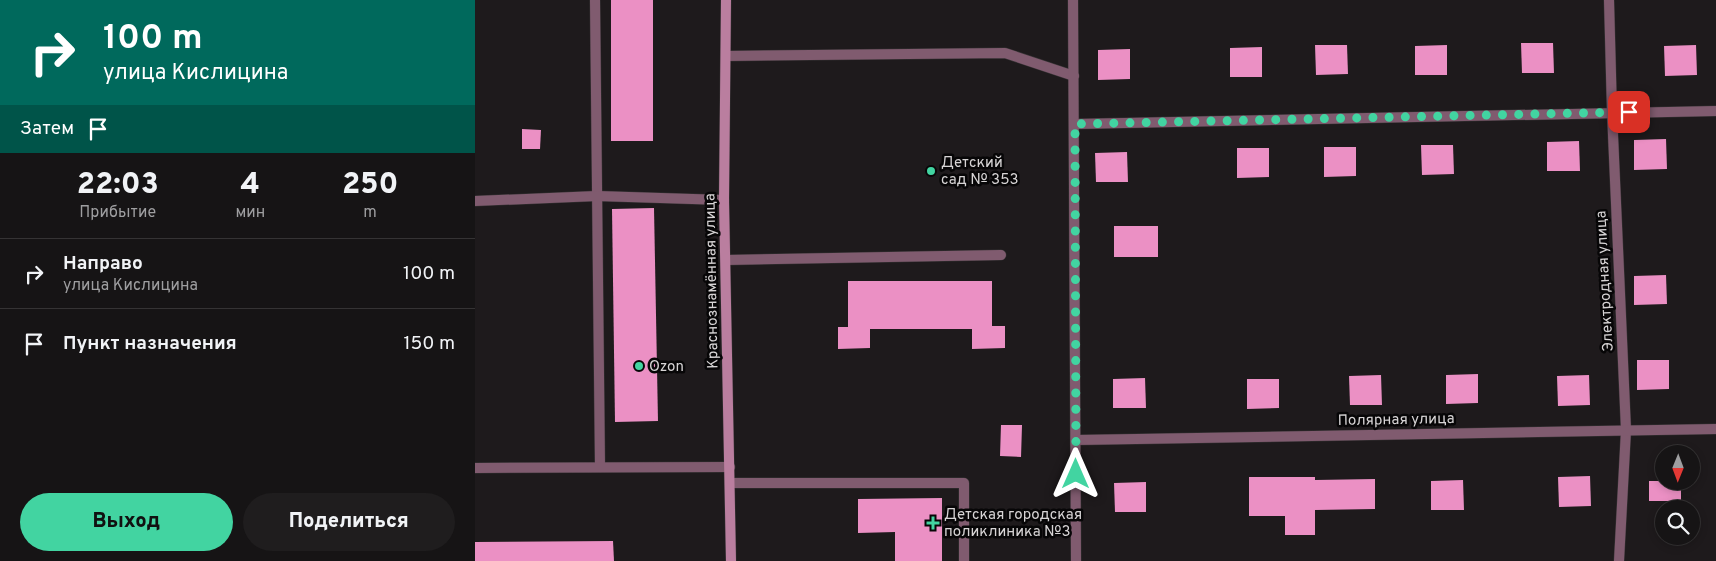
<!DOCTYPE html>
<html lang="ru">
<meta charset="utf-8">
<style>
body{margin:0;font-family:Overpass,sans-serif;background:#1f1d1e;color:#f1f3f6;height:100vh;display:flex;flex-direction:column;font-size:19px;white-space:nowrap}
*{box-sizing:border-box;margin:0}
p{font-size:16px;color:#9e9ea0}
.icon{flex:none;width:28px;height:28px;fill:none;stroke:currentColor;stroke-width:2;stroke-linecap:round;stroke-linejoin:round}
.map{position:relative;flex:1;overflow:hidden}
.details{display:flex;flex-direction:column;background:#161415;width:475px}
.details>*{flex:none}
.guide{background:#00695c;color:#fff;overflow:hidden}
.needle{width:32px;rotate:181deg}
.tools{position:absolute;left:1180px;top:445px;display:grid;gap:10px}
.tools a{display:grid;place-items:center;width:45px;height:45px;border-radius:50%;background:#161415;box-shadow:0 2px 8px #0003,0 0 0 1px #353334;font-size:25px}
.pin{position:absolute;display:grid;place-items:center;width:42px;height:42px;color:#fff;margin:-21px;border-radius:10px;box-shadow:0 2px 8px #0006}
.me{position:absolute;width:55px;margin:-28px;rotate:0deg;stroke-linejoin:round;filter:drop-shadow(0 0 4px #0008)}
.turn{display:flex;align-items:center;gap:18px;height:105px;padding:0 20px;font-size:22px}
.turn .icon{width:65px;height:65px;stroke-width:2.5}
.turn b{display:block;font-size:35px;line-height:42px}
.then{display:flex;align-items:center;height:48px;padding:0 20px;background:#0003;gap:10px;font-size:19px}
.eta{display:flex;justify-content:space-evenly;align-items:center;height:85px;text-align:center}
.eta b{font-size:30px;font-weight:800;line-height:35px}
.action{display:flex;gap:10px;margin-top:auto;padding:10px 20px}
.action a{flex:1;height:58px;border-radius:30px;background:#42d4a1;color:#111;font-size:20px;font-weight:800;line-height:58px;text-align:center}
.action a+a{background:#1f1d1e;color:#f1f3f6}
ul{padding:0;list-style:none}
li{display:flex;align-items:center;gap:15px;height:70px;padding:0 20px;border-top:1px solid #353334}
li div{flex:1}
li b{display:block;font-size:19px}
li em{font-style:normal}
main{display:flex;flex:1;min-height:0}
.map>svg:first-child{display:block}
.building{fill:#eb90c4}
.lines{fill:none;stroke-linecap:round;stroke-linejoin:round}
.lane-casing{stroke:#383436;stroke-width:11}
.street-casing{stroke:#383436;stroke-width:11}
.secondary-casing{stroke:#383436;stroke-width:11}
.lane{stroke:#805b6f;stroke-width:10}
.street{stroke:#805b6f;stroke-width:10}
.secondary{stroke:#ba7e9f;stroke-width:10}
.route{stroke:#42d4a1;stroke-width:9;stroke-dasharray:0 16.2}
.poi-dot{fill:#42d4a1;stroke:#070607;stroke-width:2}
.labels{text-anchor:middle;stroke-width:5;stroke-linejoin:round;paint-order:stroke}
.poi-label{font-size:15px;fill:#d7d4d5;stroke:#070607;text-anchor:start}
.street-label{font-size:15px;fill:#d7d4d5;stroke:#070607}
</style>
<main>
<section class="details">
<div class="guide">
<div class="turn"><svg class="icon" aria-label="right" viewBox="0 0 24 24"><path d="M7 20v-9h11M14 6l5 5-5 5"/></svg><div><b>100 m</b>улица Кислицина</div></div>
<div class="then">Затем<svg class="icon" aria-label="arrive" viewBox="0 0 24 24"><path d="M6 21V4h12l-3 4 3 4H6"/></svg></div>
</div>
<div class="eta">
<div><b>22:03</b><p>Прибытие</p></div>
<div><b>4</b><p>мин</p></div>
<div><b>250</b><p>m</p></div>
</div>
<ul>
<li><svg class="icon" aria-label="right" viewBox="0 0 24 24"><path d="M7 20v-9h11M14 6l5 5-5 5"/></svg><div><b>Направо</b><p>улица Кислицина</p></div><em>100 m</em></li>
<li><svg class="icon" aria-label="arrive" viewBox="0 0 24 24"><path d="M6 21V4h12l-3 4 3 4H6"/></svg><div><b>Пункт назначения</b></div><em>150 m</em></li>
</ul>
<div class="action"><a>Выход</a><a>Поделиться</a></div>
</section>
<div class="map">
<svg width="1241" height="561" viewBox="0 0 1241 561">
<rect width="100%" height="100%" fill="#1e1a1c"/>
<g class="building">
<rect x="136" y="0" width="42" height="141"/>
<path d="M 1046,43 L 1078,43 L 1079,73 L 1047,73 Z"/>
<path d="M 840,45 L 872,45 L 873,74 L 841,75 Z"/>
<path d="M 972,45 L 972,75 L 940,75 L 940,46 Z"/>
<path d="M 1221,45 L 1222,75 L 1190,76 L 1189,46 Z"/>
<path d="M 787,47 L 787,77 L 755,77 L 755,48 Z"/>
<path d="M 655,49 L 655,79 L 623,80 L 623,50 Z"/>
<path d="M 47,129 L 66,130 L 65,149 L 47,149 Z"/>
<path d="M 1191,139 L 1192,169 L 1159,170 L 1159,140 Z"/>
<path d="M 1104,141 L 1105,171 L 1072,171 L 1072,142 Z"/>
<path d="M 946,145 L 978,145 L 979,174 L 947,175 Z"/>
<path d="M 849,147 L 881,147 L 881,176 L 849,177 Z"/>
<path d="M 762,148 L 794,148 L 794,177 L 762,178 Z"/>
<path d="M 652,152 L 653,182 L 621,182 L 620,153 Z"/>
<path d="M 179,208 L 183,421 L 140,422 L 137,209 Z"/>
<rect x="639" y="226" width="44" height="31"/>
<path d="M 1191,275 L 1192,304 L 1159,305 L 1159,276 Z"/>
<path d="M 373,281 L 517,281 L 517,326 L 530,326 L 530,348 L 497,349 L 497,329 L 395,329 L 395,348 L 363,349 L 363,327 L 373,327 Z"/>
<path d="M 1162,360 L 1194,360 L 1194,389 L 1162,390 Z"/>
<path d="M 1003,374 L 1003,403 L 971,404 L 971,375 Z"/>
<path d="M 906,375 L 907,405 L 875,405 L 874,376 Z"/>
<path d="M 1114,375 L 1115,405 L 1083,406 L 1082,376 Z"/>
<path d="M 670,378 L 671,408 L 638,408 L 638,379 Z"/>
<path d="M 772,379 L 804,379 L 804,408 L 772,409 Z"/>
<path d="M 526,425 L 547,425 L 546,457 L 525,456 Z"/>
<path d="M 1115,476 L 1116,506 L 1084,507 L 1083,477 Z"/>
<path d="M 774,477 L 840,477 L 840,480 L 900,479 L 900,509 L 840,510 L 840,535 L 810,535 L 810,516 L 774,516 Z"/>
<path d="M 988,480 L 989,510 L 956,510 L 956,481 Z"/>
<rect x="1174" y="481" width="32" height="20"/>
<path d="M 671,482 L 671,512 L 640,512 L 639,483 Z"/>
<path d="M 467,498 L 467,561 L 420,561 L 420,532 L 383,533 L 383,499 Z"/>
<path d="M 138,541 L 139,561 L 0,561 L 0,542 Z"/>
</g>
<g class="lines">
<defs>
<g id="lane">
<path d="M 120,0 L 125,467"/>
<path d="M 251,56 L 530,53 L 599,76"/>
<path d="M 0,201 L 122,196 L 249,200"/>
<path d="M 251,260 L 526,255"/>
<path d="M 0,468 L 255,467"/>
<path d="M 255,483 L 489,483 L 489,561"/>
</g>
<g id="street">
<path d="M 598,0 L 601,561"/>
<path d="M 1134,0 L 1137,112 L 1151,430 L 1144,561"/>
<path d="M 600,124 L 1241,111"/>
<path d="M 601,440 L 1241,429"/>
</g>
<path id="secondary" d="M 251,0 L 249,200 L 256,561"/>
</defs>
<use href="#lane" class="lane-casing"/>
<use href="#street" class="street-casing"/>
<use href="#secondary" class="secondary-casing"/>
<use href="#lane" class="lane"/>
<use href="#street" class="street"/>
<use href="#secondary" class="secondary"/>
</g>
<g class="lines">
<path class="route" d="M 601,474 L 600,124 L 1154,112"/>
</g>
<g class="poi-dot">
<circle cx="456" cy="171" r="5"/>
<circle cx="164" cy="366" r="5"/>
<path d="M455.5 515.5h5v5h5v5h-5v5h-5v-5h-5v-5h5z"/>
</g>
<g class="labels">
<g class="poi-label">
<text x="466" y="167">Детский<tspan x="466" dy="17">сад № 353</tspan></text>
<text x="174" y="371">Ozon</text>
<text x="469" y="519">Детская городская<tspan x="469" dy="17">поликлиника №3</tspan></text>
</g>
<g class="street-label">
<text transform="translate(236 281) rotate(-91)" y="5">Краснознамённая улица</text>
<text transform="translate(1129 281) rotate(-93)" y="5">Электродная улица</text>
<text transform="translate(921 419) rotate(-1)" y="5">Полярная улица</text>
</g>
</g>
</svg>
<div class="tools">
<a><svg class="needle" viewBox="-14 -14 28 28"><path d="M0-13l5 13h-10z" fill="#e53935"/><path d="M0 13l5-13h-10z" fill="#9e9ea0"/></svg></a>
<a><svg class="icon" aria-label="search" viewBox="0 0 24 24"><circle cx="10" cy="10" r="6"/><path d="M15 15l6 6"/></svg></a>
</div>
<div class="pin" style="left:1154px;top:112px;background:#d93025"><svg class="icon" aria-label="arrive" viewBox="0 0 24 24"><path d="M6 21V4h12l-3 4 3 4H6"/></svg></div>
<svg class="me" style="left:601px;top:474px" viewBox="-20 -20 40 40"><path d="M0-17L14 15 0 8-14 15z" fill="#42d4a1" stroke="#fff" stroke-width="4"/></svg>
</div>
</main>
